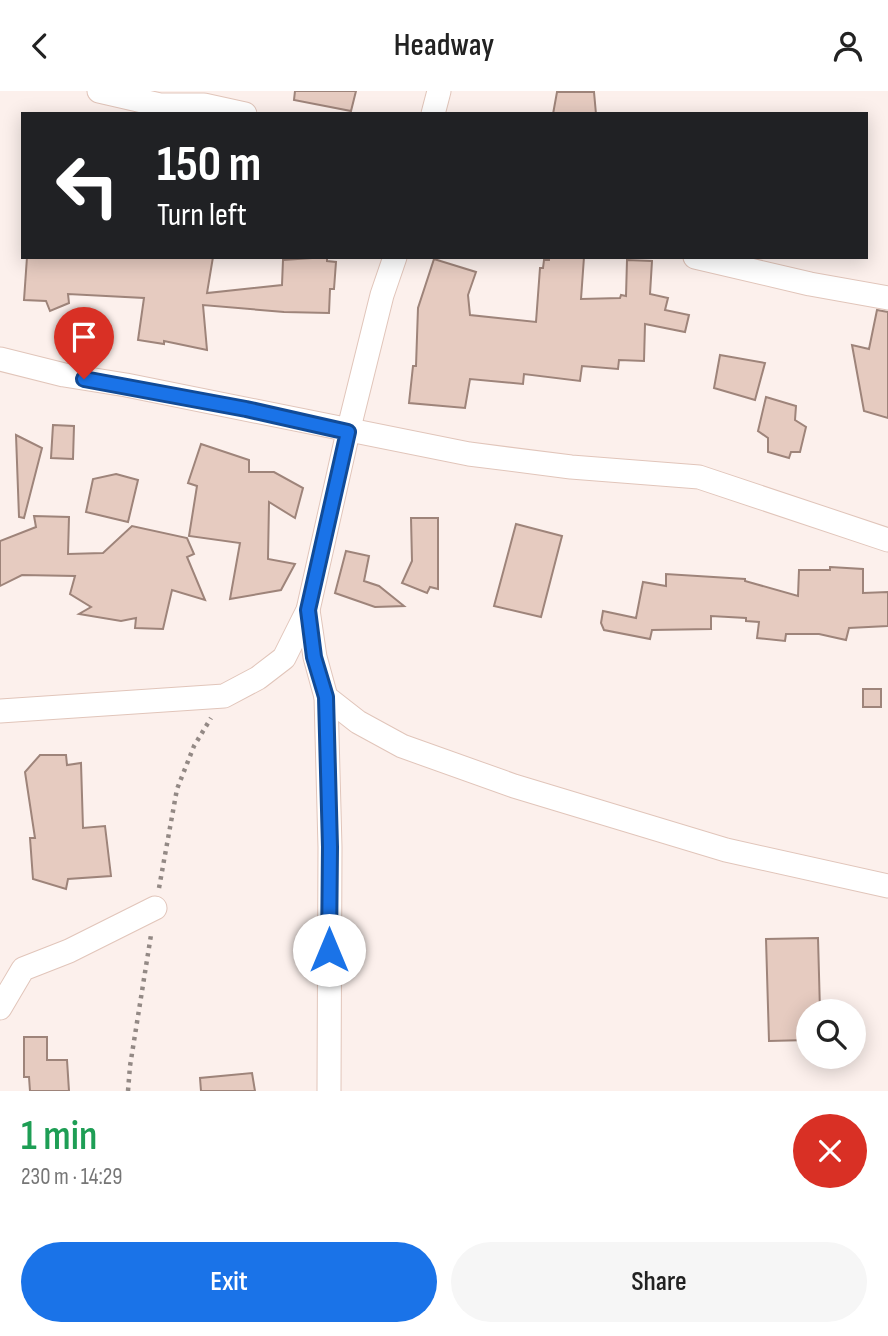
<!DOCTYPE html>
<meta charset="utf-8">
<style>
body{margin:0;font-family:"Sofia Sans Condensed",sans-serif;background:#f6f6f6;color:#222;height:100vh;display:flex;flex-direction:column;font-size:26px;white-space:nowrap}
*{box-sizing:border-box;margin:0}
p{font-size:23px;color:#767676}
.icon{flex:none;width:38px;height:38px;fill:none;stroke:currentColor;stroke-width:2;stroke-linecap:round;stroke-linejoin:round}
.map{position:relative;height:1000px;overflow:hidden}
.panel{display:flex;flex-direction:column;background:#fff;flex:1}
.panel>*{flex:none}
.hud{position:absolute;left:21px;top:21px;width:847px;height:147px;border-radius:0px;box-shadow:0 4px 18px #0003;background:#202124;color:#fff;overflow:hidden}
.tools{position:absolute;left:796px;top:908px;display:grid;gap:14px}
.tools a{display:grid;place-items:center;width:70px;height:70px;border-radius:50%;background:#fff;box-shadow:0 4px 18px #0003;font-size:35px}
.pin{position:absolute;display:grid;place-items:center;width:60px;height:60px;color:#fff;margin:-72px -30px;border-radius:50% 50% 50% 0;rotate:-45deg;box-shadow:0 0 7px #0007}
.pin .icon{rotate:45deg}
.me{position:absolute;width:77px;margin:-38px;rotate:0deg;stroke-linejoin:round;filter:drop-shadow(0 0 5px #0008)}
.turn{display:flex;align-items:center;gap:24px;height:147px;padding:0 21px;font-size:32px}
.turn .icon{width:91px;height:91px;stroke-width:2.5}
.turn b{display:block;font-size:49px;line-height:60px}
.round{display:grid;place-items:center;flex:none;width:74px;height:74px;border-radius:37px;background:#f6f6f6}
.summary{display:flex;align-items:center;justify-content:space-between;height:119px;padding:0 21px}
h1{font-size:42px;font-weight:600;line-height:52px;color:#1e9e55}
.cta{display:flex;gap:14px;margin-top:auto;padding:14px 21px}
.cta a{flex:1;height:80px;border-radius:42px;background:#1a73e8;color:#fff;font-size:28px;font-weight:600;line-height:80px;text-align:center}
.cta a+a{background:#f6f6f6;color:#222}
header{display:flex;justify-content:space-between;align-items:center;height:91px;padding:0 21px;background:#fff;font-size:32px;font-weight:600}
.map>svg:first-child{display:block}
.building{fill:#e6cbc0;stroke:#9e847a;stroke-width:2}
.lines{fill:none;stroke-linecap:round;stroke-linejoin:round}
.minor-casing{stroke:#e1c5ba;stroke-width:25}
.path{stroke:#938985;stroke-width:4.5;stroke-dasharray:3.5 5;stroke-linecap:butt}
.minor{stroke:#fff;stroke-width:23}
.route-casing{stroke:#114b97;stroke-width:18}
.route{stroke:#1a73e8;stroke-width:12}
</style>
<header><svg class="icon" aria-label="back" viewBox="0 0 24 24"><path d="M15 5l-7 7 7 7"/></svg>Headway<svg class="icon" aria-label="person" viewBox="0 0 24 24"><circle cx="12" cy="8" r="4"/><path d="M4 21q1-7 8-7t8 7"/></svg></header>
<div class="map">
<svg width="888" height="1000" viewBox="0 0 888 1000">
<rect width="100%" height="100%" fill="#fcf0ec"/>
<g class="building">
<path d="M 295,0 L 356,0 L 351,20 L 294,9 Z"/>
<path d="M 557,1 L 594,1 L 596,23 L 553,23 Z"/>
<path d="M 27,166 L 213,166 L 207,202 L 282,194 L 283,169 L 327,166 L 327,170 L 336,171 L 334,198 L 330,198 L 329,222 L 284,221 L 203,214 L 207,259 L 164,250 L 164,253 L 138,249 L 144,207 L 68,203 L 69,212 L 50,220 L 46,210 L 24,209 Z"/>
<path d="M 549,166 L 584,166 L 581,208 L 620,207 L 621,204 L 626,205 L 627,169 L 652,170 L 650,203 L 668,207 L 665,219 L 689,224 L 685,241 L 645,233 L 644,270 L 619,269 L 618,278 L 582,275 L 580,290 L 524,283 L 523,293 L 470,288 L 465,317 L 409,312 L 413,275 L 416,275 L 418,217 L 434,168 L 476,181 L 468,204 L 470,224 L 536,231 L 540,177 L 543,177 L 544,169 L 549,169 Z"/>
<path d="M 877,219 L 888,221 L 888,327 L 864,320 L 852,254 L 869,258 Z"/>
<path d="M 720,264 L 765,272 L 755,309 L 714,297 Z"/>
<path d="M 766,306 L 796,315 L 795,329 L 806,336 L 800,361 L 791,361 L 789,367 L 768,361 L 768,347 L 758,340 Z"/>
<path d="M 53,334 L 74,335 L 73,368 L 51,367 Z"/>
<path d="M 16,344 L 42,357 L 24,427 L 19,426 Z"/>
<path d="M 201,353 L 249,369 L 249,381 L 274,381 L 303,397 L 295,427 L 269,411 L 268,468 L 295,473 L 281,499 L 230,508 L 240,452 L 189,445 L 197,395 L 188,392 Z"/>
<path d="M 116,383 L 138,389 L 128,431 L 86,421 L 93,388 Z"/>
<path d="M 34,425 L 69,426 L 68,463 L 103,462 L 132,435 L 187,447 L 194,463 L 187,466 L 205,509 L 172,499 L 163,538 L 135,537 L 136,527 L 121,530 L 79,523 L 91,516 L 70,503 L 75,485 L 22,484 L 0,495 L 0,450 L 36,436 Z"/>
<path d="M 411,427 L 438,427 L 438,498 L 430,496 L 427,502 L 402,492 L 412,470 Z"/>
<path d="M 516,433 L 562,445 L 541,526 L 494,515 Z"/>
<path d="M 346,460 L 369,465 L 364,490 L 379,495 L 404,515 L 375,516 L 335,502 Z"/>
<path d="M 830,476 L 863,478 L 863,502 L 888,501 L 888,535 L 849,537 L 846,549 L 819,543 L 786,543 L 785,550 L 757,547 L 759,531 L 746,530 L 746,527 L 711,525 L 711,538 L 652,539 L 650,548 L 604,539 L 601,532 L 603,520 L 636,527 L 643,491 L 666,495 L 666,483 L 745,488 L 745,490 L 798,505 L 799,479 L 830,479 Z"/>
<rect x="863" y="598" width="18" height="18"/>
<path d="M 40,664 L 66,664 L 67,674 L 81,672 L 83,737 L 105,735 L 111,785 L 68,788 L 66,798 L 33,788 L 30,747 L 35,747 L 25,681 Z"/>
<path d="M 818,847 L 820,920 L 808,920 L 808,949 L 769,950 L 766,848 Z"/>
<path d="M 24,946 L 47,946 L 47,969 L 67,969 L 69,1000 L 30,1000 L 29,986 L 24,986 Z"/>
<path d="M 252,982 L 255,1000 L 201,1000 L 200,987 Z"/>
</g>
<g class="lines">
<defs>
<g id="minor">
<path d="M 99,0 L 160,14 L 204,14 L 245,23"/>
<path d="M 433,23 L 439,0"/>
<path d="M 695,166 L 810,193 L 888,207"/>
<path d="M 0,268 L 64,284 L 126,294 L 469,363 L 571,376 L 699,386 L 888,449"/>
<path d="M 308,519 L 315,566 L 326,606 L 358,631 L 402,655 L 514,695 L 726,759 L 888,795"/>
<path d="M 326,606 L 330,756 L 329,1000"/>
<path d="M 0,620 L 224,605 L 258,587 L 284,567 L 308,519 L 348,341 L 382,204 L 395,166"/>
<path d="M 0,917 L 23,878 L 69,860 L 155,817"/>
</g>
</defs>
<use href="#minor" class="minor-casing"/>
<g class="path">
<path d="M 159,797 L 177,698 L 194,655 L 211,627"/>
<path d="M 128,1000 L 130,975 L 151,844"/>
</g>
<use href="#minor" class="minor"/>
</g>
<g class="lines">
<defs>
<path id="route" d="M 84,288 L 246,318 L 348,341 L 308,519 L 314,566 L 326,606 L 330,756 L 329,859"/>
</defs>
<use href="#route" class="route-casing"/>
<use href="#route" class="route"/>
</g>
</svg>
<div class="tools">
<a><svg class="icon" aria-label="search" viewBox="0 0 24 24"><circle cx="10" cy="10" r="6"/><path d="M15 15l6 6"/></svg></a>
</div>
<div class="pin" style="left:84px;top:288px;background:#d93025"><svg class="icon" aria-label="arrive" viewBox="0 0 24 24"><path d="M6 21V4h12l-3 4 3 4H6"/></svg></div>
<svg class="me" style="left:329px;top:859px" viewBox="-20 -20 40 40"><circle r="19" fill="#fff"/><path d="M0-13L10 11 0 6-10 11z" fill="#1a73e8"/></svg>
<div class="hud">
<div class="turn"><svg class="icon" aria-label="left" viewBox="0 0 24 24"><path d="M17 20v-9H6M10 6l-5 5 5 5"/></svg><div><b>150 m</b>Turn left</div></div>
</div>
</div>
<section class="panel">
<div class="summary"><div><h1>1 min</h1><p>230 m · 14:29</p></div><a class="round" style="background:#d93025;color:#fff"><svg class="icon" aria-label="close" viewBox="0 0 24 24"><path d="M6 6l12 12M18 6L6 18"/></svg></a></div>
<div class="cta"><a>Exit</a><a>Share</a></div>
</section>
